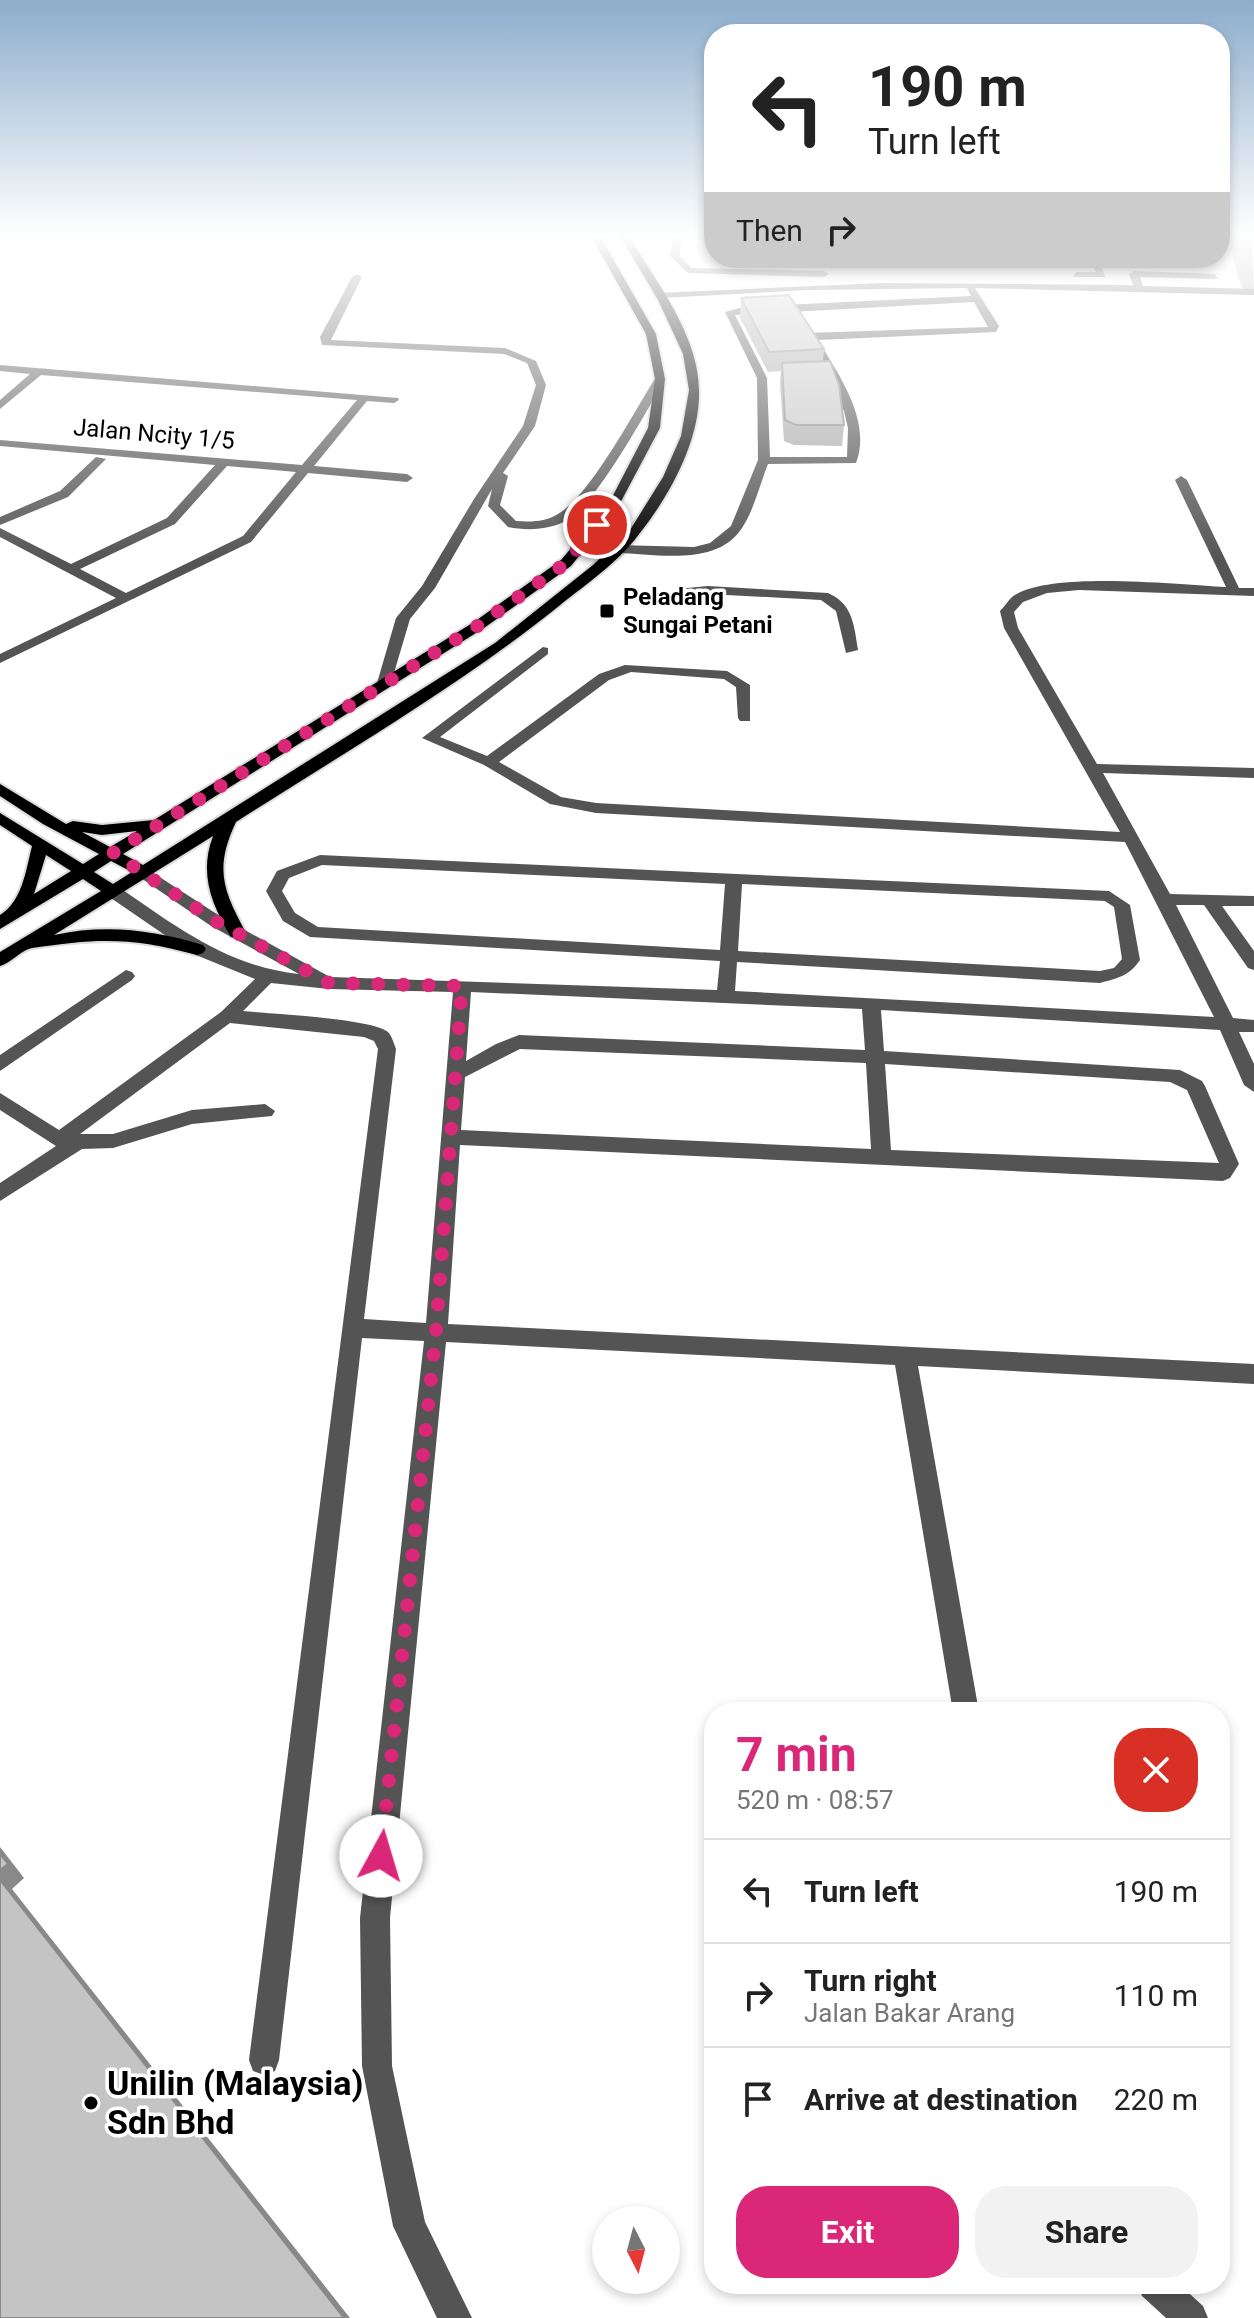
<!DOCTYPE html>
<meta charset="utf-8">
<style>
body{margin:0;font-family:Roboto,sans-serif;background:#f2f2f2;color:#222;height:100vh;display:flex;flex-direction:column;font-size:30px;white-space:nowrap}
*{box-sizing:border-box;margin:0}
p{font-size:26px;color:#767676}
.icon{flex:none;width:44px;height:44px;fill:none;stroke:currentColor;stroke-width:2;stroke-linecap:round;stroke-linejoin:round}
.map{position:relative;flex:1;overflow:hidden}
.panel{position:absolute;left:704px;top:1702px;width:526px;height:592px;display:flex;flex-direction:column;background:#fff;border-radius:32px;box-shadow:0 4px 12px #0003}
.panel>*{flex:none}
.guide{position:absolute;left:704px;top:24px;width:526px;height:244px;border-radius:32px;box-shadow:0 4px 12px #0003;background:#fff;color:#222;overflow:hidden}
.needle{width:52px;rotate:174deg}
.buttons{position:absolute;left:592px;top:2206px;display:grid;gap:16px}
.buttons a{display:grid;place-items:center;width:88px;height:88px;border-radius:50%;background:#fff;box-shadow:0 4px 12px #0003;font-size:40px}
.pin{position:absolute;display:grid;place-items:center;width:68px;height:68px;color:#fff;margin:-34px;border:4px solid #fff;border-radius:50%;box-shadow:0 2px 8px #0007}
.me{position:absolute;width:88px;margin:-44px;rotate:6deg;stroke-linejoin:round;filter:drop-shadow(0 0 6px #0008)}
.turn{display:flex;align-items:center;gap:28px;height:168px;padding:0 32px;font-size:36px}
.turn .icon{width:104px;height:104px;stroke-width:2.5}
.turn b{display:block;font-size:56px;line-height:68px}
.then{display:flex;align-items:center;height:76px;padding:0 32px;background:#0003;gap:16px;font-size:30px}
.round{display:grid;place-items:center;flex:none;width:84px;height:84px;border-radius:32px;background:#f2f2f2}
.overview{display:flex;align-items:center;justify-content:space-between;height:136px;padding:0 32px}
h1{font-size:48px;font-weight:700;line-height:60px;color:#db2777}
.button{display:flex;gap:16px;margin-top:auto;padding:16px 32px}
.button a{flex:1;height:92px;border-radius:32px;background:#db2777;color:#fff;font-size:32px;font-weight:700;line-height:92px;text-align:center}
.button a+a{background:#f2f2f2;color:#222}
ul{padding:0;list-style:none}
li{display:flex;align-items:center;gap:24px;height:104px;padding:0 32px;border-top:2px solid #e0e0e0}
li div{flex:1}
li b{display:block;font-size:30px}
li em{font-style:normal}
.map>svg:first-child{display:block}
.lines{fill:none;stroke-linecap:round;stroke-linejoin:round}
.river{fill:#a2a2a2;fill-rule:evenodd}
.major-casing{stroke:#dbdbdb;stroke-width:4}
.minor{fill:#545454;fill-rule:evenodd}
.major{fill:#000;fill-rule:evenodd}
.wall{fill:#a9a9a9}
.shaded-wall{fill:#898989}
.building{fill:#c4c4c4;stroke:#898989;stroke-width:2}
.route{stroke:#db2777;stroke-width:14;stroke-dasharray:0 25.2}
.poi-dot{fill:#000;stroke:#fff;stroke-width:3}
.labels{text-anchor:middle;stroke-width:7;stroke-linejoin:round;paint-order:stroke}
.far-street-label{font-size:24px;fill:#000;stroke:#fff}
.far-poi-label{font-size:24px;font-weight:bold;fill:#000;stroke:#fff;text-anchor:start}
.near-poi-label{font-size:34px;font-weight:bold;fill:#000;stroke:#fff;text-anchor:start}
</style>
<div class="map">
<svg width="1254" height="2318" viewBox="0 0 1254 2318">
<rect width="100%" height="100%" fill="#fff"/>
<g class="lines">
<path class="river" d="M 1226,236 L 1252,236 L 1254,292 L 1244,290 C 1237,279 1233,252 1226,236 Z"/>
<defs>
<path id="major" d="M 591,236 L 600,236 L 656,334 L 665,379 L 660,428 L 617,509 L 571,566 L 484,628 L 123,854 L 143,865 L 495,643 L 593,565 L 630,530 L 663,477 L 681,436 L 689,390 L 683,354 L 658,300 L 620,236 L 629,236 C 656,282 698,334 699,389 C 701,439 670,495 640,533 C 619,562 586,584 559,606 C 458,687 345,752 236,822 C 214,869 223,890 246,933 L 243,937 L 231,937 C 211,904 199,873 213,836 L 54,935 C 106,924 153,930 203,945 L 206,949 L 203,953 L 197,955 C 133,937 97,938 32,948 C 21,950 11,963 0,966 L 0,952 L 101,891 L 83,879 L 0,929 L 0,915 C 22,902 26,870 32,846 L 0,825 L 0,813 L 83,864 L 99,854 L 43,824 L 0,796 L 0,784 L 66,824 L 73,821 L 102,825 L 154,820 L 474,622 L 561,560 L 608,505 L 648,428 L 655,379 L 646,334 ZM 137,831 L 110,847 L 82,832 L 102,835 ZM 46,855 L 71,871 L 34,894 ZM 111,861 L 132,872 L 113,884 L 94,872 Z"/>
</defs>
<use href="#major" class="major-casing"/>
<g class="minor">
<path d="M 673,236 L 682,236 L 680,256 L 691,268 L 824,271 L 829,274 L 824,277 L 688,273 L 670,256 Z"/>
<path d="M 1089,258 L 1099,258 L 1105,277 L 1073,277 L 1076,272 L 1096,272 Z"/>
<path d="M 1134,271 L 1215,274 L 1218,279 L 1140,277 L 1143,286 L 1254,289 L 1254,295 L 975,288 L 999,326 L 996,332 L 818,340 C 839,375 872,421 856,463 L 768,464 C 760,484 754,510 742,528 C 717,567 656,554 617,553 L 611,549 L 617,545 L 694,547 L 710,543 L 731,526 L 758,460 L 757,378 L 725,312 L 743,307 L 971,296 L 967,288 L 808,290 L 660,298 L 657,293 L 882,283 L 1133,285 L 1129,274 ZM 974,302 L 988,327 L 806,333 L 844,411 L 848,428 L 847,457 L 770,457 L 767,378 L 735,315 Z"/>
<path d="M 357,274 L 362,277 L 331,340 L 505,348 L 536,361 L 546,385 L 535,426 L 503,473 L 508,476 L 500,505 L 516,521 C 531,522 545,522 558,514 C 590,496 635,410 656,377 L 665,379 C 647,411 597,501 569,519 C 551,530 528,531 508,527 L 488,506 L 492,489 L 435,588 L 410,619 L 391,683 L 384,687 L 377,683 L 396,618 L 422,586 L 474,499 L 523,426 L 536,385 L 527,363 L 504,354 L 322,345 L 320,337 L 352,277 Z"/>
<path d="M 0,365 L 398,398 L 399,400 L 394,403 L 367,401 L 314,466 L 407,474 L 413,478 L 407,482 L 308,473 L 251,542 L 0,663 L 0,654 L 116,598 L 0,537 L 0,528 L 71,564 L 167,518 L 215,465 L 0,446 L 0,440 L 302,465 L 357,400 L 41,375 L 0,409 L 0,400 L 30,374 L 0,371 ZM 227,466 L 296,472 L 243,536 L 126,593 L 80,569 L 175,524 Z"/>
<path d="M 96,457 L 106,459 L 68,497 L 0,525 L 0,517 L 60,491 Z"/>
<path d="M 1181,476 L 1187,480 L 1239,588 L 1254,588 L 1254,596 L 1079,590 L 1047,593 L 1023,602 L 1014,612 L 1018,628 L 1097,764 L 1254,768 L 1254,778 L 1103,773 L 1170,894 L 1254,896 L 1254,906 L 1222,906 L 1254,951 L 1254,970 L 1248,968 L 1204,905 L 1176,905 L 1233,1018 L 1254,1020 L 1254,1032 L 1239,1032 L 1254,1064 L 1254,1092 L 1244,1085 L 1220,1030 L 881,1010 L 884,1051 L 1180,1070 L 1202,1081 L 1205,1086 L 1239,1164 L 1230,1178 L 1223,1181 L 460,1145 L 448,1324 L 1254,1364 L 1254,1384 L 918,1366 L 979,1712 L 953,1712 L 895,1365 L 446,1342 L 390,1918 L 392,2066 L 425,2222 L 472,2318 L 437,2318 L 393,2226 L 362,2066 L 360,1918 L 424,1341 L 362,1338 L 279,2060 L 275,2071 L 264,2075 L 253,2071 L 249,2060 L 378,1049 L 374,1041 L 364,1037 L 230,1023 L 80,1134 L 113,1134 L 192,1110 L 265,1104 L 275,1111 L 272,1116 L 192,1124 L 113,1148 L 82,1149 L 0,1201 L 0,1183 L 56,1146 L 0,1110 L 0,1093 L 59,1130 L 221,1012 L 255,979 L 191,953 L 105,894 L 103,890 L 105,886 L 117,886 C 174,925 228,967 299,974 L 211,926 L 138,876 L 136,872 L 144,867 L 223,918 L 330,977 L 717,990 L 720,961 L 310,937 L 283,921 L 266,891 L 277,871 L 320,855 L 1109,891 L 1130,905 L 1140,960 C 1129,976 1118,978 1100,983 L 737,962 L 735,991 L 1214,1017 L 1125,842 L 596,813 L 550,804 L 484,765 L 422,738 L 543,647 L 548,648 L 548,654 L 440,737 L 487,756 L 599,674 L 625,665 L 727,671 L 750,685 L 750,721 L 740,721 L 738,718 L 736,687 L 724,679 L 631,672 L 609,680 L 499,762 L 561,797 L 596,803 L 1120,832 L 1004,628 L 1000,611 C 1004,607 1008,601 1012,597 C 1048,570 1178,585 1226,587 L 1175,480 ZM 322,865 L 725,884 L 720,950 L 318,927 L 295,913 L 282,891 L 289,878 ZM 742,884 L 1105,901 L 1114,907 L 1122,959 L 1114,968 L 1100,971 L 738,951 ZM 271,983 L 329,989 L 453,992 L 426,1323 L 364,1319 L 396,1049 C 394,1044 392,1036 388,1032 C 370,1018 270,1014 243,1011 ZM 471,992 L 862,1009 L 865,1050 L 519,1035 L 496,1044 L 466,1061 ZM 520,1049 L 866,1063 L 871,1149 L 461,1130 L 465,1077 ZM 885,1064 L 1170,1082 L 1187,1090 L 1219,1163 L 891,1150 Z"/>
<path d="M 708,586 L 828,593 C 853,604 854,625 858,650 L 846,653 L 836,611 L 821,600 L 708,594 L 696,595 L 681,604 L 674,600 L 687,588 Z"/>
<path d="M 126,970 L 132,972 L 135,976 L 132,980 L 0,1071 L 0,1055 Z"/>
<path d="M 1137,2284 L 1179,2284 L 1203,2306 L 1208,2318 L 1166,2318 L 1142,2296 Z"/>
</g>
<use href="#major" class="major"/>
</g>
<g class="wall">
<path d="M 772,258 L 1049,258 L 1047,267 L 772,259 Z"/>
<path d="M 741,298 L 824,349 L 823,361 L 844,425 L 842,446 L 794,445 L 784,441 L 780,383 L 781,371 L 768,372 L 740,318 Z"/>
</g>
<path class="shaded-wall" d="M 0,1847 L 24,1878 L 12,1889 L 350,2318 L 344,2318 L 0,1880 Z"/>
<g class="building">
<path d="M 789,295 L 824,349 L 769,352 L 741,298 Z"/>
<path d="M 830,361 L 839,385 L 844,425 L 796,425 L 785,420 L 782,363 Z"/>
<path d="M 0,1854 L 8,1864 L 0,1870 Z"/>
<path d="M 0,1880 L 344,2318 L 0,2318 Z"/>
</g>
<linearGradient id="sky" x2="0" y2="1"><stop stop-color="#8cadcc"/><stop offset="0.42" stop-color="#fff"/><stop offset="1" stop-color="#fff" stop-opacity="0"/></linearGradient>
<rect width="1254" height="561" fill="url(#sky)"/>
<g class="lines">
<path class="route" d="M 381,1856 L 436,1331 L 462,986 L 329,983 L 217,922 L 113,853 L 479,625 L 566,563 L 597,525"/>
</g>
<g class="poi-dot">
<rect x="599" y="603" width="16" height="16" rx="4"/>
<circle cx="91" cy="2103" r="8"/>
</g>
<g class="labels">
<g class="far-street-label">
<text transform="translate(154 434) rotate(5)" y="8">Jalan Ncity 1/5</text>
</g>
<g class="far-poi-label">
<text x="623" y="605">Peladang<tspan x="623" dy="28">Sungai Petani</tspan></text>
</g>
<g class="near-poi-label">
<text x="107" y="2095">Unilin (Malaysia)<tspan x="107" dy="39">Sdn Bhd</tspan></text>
</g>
</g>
</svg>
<div class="buttons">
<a><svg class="needle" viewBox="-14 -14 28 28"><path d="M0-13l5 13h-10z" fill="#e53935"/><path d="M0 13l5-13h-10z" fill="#767676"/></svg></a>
</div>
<div class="pin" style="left:597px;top:525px;background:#d93025"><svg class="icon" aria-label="arrive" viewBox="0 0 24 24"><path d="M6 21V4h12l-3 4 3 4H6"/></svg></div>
<svg class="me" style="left:381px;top:1856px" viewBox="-20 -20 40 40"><circle r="19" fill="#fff"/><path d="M0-13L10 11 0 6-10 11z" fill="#db2777"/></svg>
<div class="guide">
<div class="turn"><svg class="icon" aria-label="left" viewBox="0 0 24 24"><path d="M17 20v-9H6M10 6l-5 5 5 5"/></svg><div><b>190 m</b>Turn left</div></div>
<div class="then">Then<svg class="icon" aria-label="right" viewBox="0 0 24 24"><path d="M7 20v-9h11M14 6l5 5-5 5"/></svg></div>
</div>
<section class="panel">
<div class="overview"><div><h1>7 min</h1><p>520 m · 08:57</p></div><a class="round" style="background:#d93025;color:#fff"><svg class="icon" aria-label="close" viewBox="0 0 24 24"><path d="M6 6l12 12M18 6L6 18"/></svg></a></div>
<ul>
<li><svg class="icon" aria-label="left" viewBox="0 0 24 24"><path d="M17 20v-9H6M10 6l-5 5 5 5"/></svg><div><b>Turn left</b></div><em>190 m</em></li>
<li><svg class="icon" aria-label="right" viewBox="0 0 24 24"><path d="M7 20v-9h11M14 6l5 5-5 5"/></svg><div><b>Turn right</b><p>Jalan Bakar Arang</p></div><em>110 m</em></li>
<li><svg class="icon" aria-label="arrive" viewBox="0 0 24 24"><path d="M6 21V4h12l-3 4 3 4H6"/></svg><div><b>Arrive at destination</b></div><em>220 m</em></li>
</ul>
<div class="button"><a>Exit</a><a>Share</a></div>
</section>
</div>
